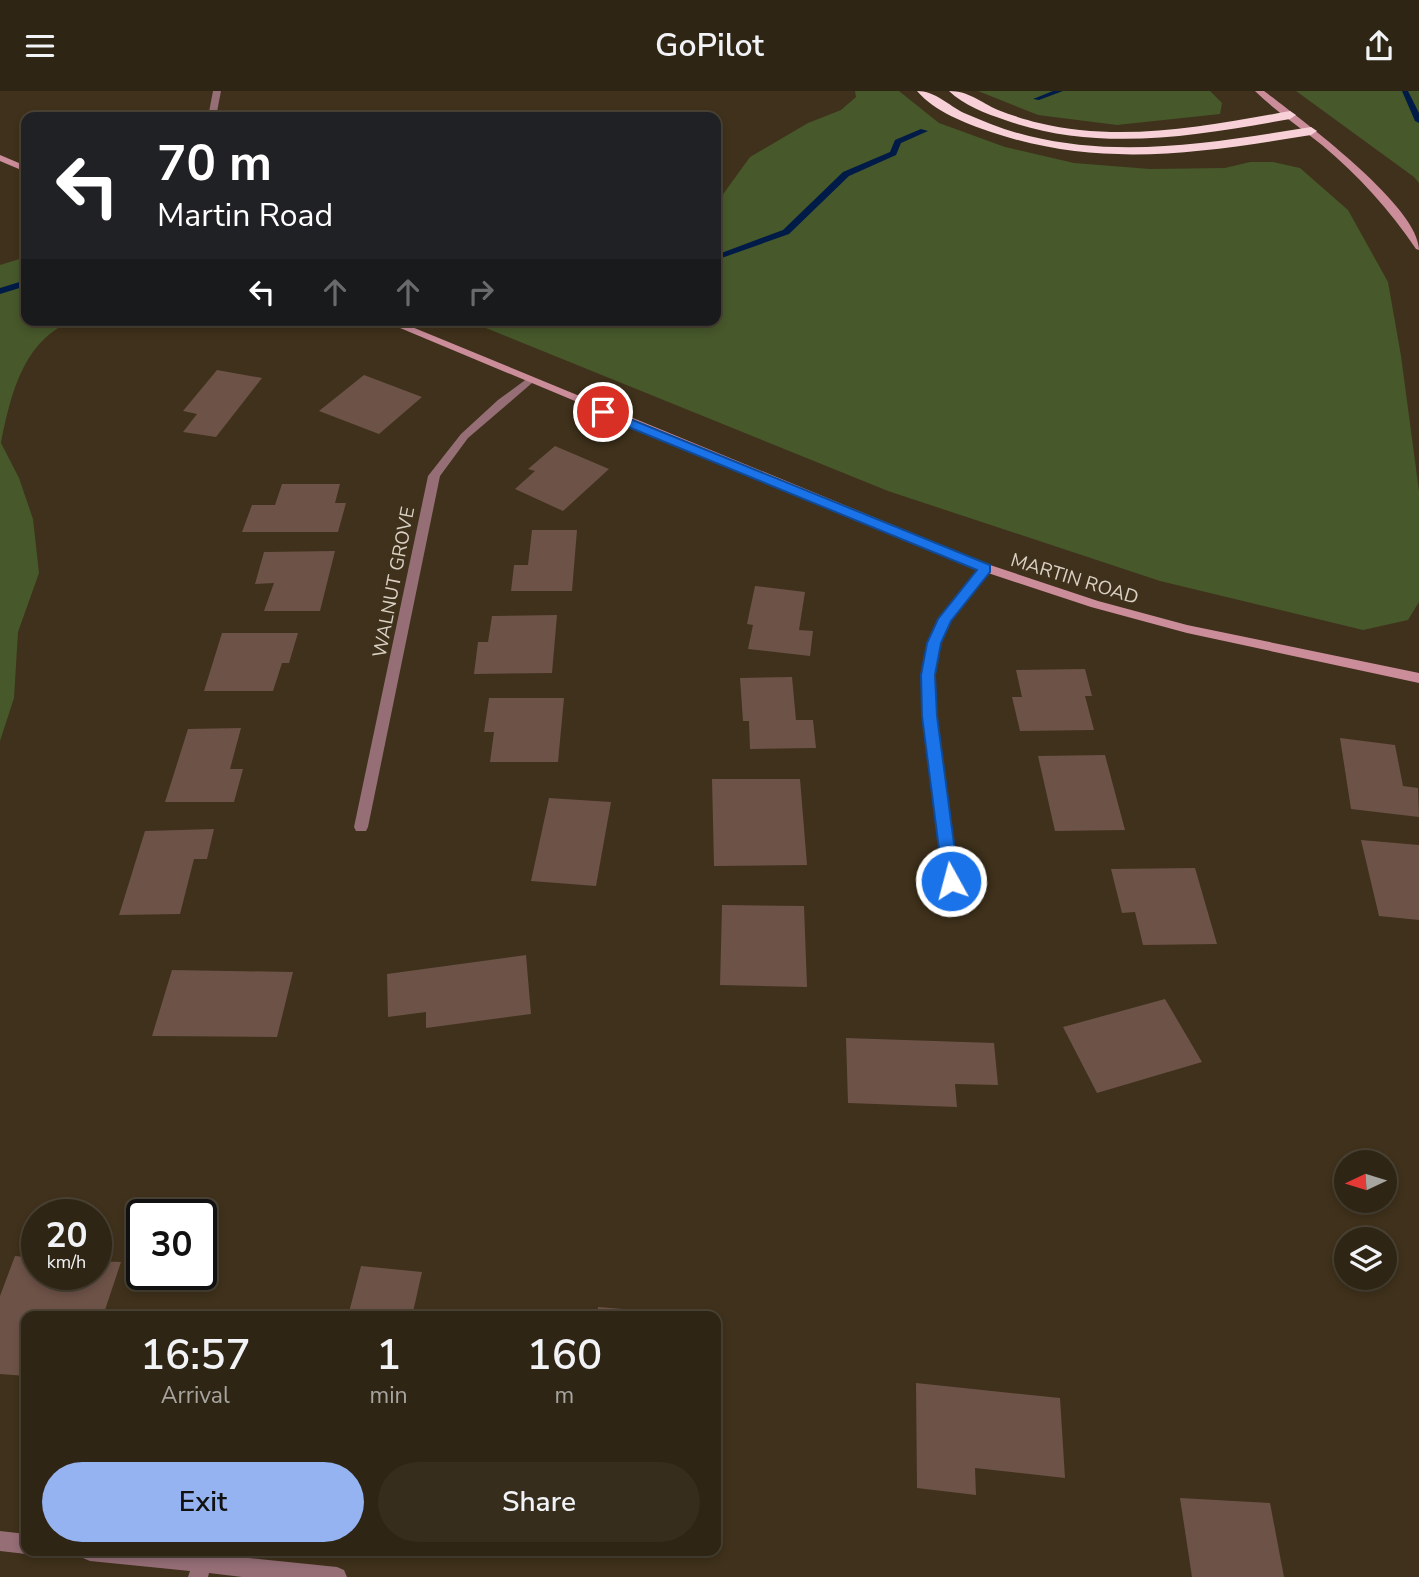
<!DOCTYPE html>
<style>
body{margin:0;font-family:"Nunito Sans",sans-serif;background:#372d1d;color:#f1f3f6;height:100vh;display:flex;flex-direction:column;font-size:26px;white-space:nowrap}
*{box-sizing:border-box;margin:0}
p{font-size:23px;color:#a7a5a0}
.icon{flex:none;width:38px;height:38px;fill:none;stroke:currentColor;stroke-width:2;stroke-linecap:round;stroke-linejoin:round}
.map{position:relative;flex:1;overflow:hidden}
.drawer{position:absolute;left:21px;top:1220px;width:700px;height:245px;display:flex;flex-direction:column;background:#2f2514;border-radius:14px;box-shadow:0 4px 10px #0003,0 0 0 2px #4a4234}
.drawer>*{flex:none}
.banner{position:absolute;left:21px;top:21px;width:700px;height:214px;border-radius:14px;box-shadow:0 4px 10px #0003,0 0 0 2px #4a4234;background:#202124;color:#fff;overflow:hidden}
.needle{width:46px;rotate:266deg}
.controls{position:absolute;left:1334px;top:1059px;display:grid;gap:14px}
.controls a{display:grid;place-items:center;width:63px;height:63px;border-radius:50%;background:#2f2514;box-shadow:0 4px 10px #0003,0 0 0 2px #4a4234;font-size:35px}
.speed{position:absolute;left:21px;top:1108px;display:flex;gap:14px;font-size:35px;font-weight:700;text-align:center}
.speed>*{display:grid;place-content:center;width:91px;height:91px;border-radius:50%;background:#2f2514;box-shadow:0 4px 10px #0003,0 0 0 2px #4a4234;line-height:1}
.speed small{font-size:18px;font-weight:400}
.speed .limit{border:4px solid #111;border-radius:10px;background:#fff;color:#111}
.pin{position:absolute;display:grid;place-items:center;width:60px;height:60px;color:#fff;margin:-30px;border:4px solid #fff;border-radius:50%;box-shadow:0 2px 7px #0007}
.me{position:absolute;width:77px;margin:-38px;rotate:353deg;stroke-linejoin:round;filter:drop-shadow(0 0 5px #0008)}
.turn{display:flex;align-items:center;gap:24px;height:147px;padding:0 21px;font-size:32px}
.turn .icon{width:91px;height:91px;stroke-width:2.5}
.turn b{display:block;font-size:49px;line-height:60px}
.lanes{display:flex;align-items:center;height:66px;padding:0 21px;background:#0003;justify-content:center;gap:35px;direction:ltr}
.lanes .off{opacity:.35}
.eta{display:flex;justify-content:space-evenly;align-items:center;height:119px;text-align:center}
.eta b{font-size:42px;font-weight:600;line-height:49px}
.action{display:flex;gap:14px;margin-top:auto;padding:14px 21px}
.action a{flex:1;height:80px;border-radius:42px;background:#95b2f1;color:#111;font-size:28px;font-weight:600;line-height:80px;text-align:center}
.action a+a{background:#372d1d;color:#f1f3f6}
header{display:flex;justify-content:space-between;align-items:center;height:91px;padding:0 21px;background:#2f2514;font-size:32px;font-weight:600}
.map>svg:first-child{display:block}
.green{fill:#47582b}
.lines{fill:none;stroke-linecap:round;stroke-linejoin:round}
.stream{fill:#001b47;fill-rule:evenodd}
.building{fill:#6d5247}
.lane{fill:#956e76;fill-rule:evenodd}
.street{fill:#956e76;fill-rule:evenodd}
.secondary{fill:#cc8d9b;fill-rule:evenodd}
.highway{fill:#f8d0d8;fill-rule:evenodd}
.route{fill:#1a73e8;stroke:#114b97;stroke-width:2}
.labels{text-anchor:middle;stroke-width:7;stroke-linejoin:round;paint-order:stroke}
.street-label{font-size:19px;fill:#dad1c4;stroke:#3f311b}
</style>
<header><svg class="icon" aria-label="menu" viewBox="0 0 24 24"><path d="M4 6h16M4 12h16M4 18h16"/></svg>GoPilot<svg class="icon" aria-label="share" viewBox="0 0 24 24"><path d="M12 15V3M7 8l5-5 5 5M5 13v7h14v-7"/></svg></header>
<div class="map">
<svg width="1419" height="1486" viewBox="0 0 1419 1486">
<rect width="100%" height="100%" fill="#3f311b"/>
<g class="green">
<path d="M 855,0 L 899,0 L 939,32 L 1005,56 L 1074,72 L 1150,78 L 1225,77 L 1250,71 L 1273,71 L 1300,77 L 1348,119 L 1388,191 L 1401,265 L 1419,400 L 1419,511 L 1408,529 L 1363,539 L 1160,490 L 888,400 L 466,229 L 716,229 L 716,113 L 750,66 L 808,32 L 841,19 L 856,6 Z"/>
<path d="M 978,0 L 1210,0 L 1222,12 L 1220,23 L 1117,34 L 1038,24 Z"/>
<path d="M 1296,0 L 1419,0 L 1419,92 L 1414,86 Z"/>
<path d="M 26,166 L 26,229 L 74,229 C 23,249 11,303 1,352 L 19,387 L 33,428 L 39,482 L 18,541 L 14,607 L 0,650 L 0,174 Z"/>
</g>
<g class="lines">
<g class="stream">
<path d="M 1053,0 L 1063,0 L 1039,9 L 1033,8 Z"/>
<path d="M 1402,0 L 1408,0 L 1419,22 L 1419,32 L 1415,30 Z"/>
<path d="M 921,38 L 928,40 L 901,52 L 896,64 L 849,85 L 789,143 L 716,169 L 716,164 L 783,139 L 843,81 L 890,61 L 895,49 Z"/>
<path d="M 26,189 L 26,195 L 0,203 L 0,197 Z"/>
</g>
</g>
<g class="building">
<path d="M 217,279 L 262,287 L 216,346 L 183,341 L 197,323 L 183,320 Z"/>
<path d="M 364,284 L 422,306 L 379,343 L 319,320 Z"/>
<path d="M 555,355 L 609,378 L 563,420 L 515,398 L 535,380 L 528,378 Z"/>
<path d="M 282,393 L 340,393 L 335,412 L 346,412 L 338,441 L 242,441 L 252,414 L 275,414 Z"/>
<path d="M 532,439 L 577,439 L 572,500 L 511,500 L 514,474 L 528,474 Z"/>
<path d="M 335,460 L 320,520 L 264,520 L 274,492 L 255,493 L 264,461 Z"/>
<path d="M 755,495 L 805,501 L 799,539 L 813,540 L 810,565 L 748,558 L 753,534 L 747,533 Z"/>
<path d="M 557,524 L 552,582 L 474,583 L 478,551 L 488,551 L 492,525 Z"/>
<path d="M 222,542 L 298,542 L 289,572 L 282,572 L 273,600 L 204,600 Z"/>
<path d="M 1085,578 L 1092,605 L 1085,605 L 1094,639 L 1020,640 L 1012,606 L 1022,606 L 1016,579 Z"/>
<path d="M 792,586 L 796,629 L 813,629 L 816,657 L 750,658 L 749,630 L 743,630 L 740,587 Z"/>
<path d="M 489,607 L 564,607 L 558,671 L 490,671 L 494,641 L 484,641 Z"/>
<path d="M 241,637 L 230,678 L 243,678 L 234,711 L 165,711 L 188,638 Z"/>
<path d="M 1340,647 L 1395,654 L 1403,695 L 1418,697 L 1419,726 L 1351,718 Z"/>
<path d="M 1105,664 L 1125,739 L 1055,740 L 1038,665 Z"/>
<path d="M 712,688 L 800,688 L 807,774 L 714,775 Z"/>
<path d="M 549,707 L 611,711 L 596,795 L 531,790 Z"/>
<path d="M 214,738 L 207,768 L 194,768 L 180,823 L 119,824 L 145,740 Z"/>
<path d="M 1361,749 L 1419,754 L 1419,829 L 1379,825 Z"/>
<path d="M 1195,777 L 1217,853 L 1143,854 L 1135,821 L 1122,822 L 1111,778 Z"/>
<path d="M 722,814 L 804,815 L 807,896 L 720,894 Z"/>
<path d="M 526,864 L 531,923 L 426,937 L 426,921 L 388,926 L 387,883 Z"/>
<path d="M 172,879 L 293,881 L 277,946 L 152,945 Z"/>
<path d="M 1165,908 L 1202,971 L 1097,1002 L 1063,936 Z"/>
<path d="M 846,947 L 994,952 L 998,994 L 955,993 L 957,1016 L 848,1012 Z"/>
<path d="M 15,1165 L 37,1167 L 37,1183 L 96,1183 L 96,1170 L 121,1171 L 103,1225 L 26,1225 L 26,1285 L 0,1283 L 0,1205 Z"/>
<path d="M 361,1175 L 422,1181 L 413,1221 L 433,1225 L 348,1225 Z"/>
<path d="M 598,1216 L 673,1222 L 673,1225 L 597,1225 Z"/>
<path d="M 916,1292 L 1060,1307 L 1065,1387 L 975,1377 L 976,1404 L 917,1397 Z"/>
<path d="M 1180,1407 L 1270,1412 L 1284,1486 L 1192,1486 Z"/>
</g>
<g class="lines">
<path class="lane" d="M 213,0 L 221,0 L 216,26 L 208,26 Z"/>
<g class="street">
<path d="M 528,287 L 532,288 L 532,292 L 468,347 L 440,385 L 368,736 L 366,740 L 356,740 L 354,736 L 428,385 L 461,343 L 498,309 Z"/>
<path d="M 986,473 L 992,477 L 990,480 L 950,530 L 940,552 L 934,584 L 937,625 L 958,790 L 956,794 L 946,794 L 944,790 L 923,625 L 922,584 L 928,552 L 939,528 L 982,474 Z"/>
<path d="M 0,1440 L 26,1443 L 26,1460 L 33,1460 L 26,1463 L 0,1460 Z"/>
<path d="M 80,1460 L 180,1460 L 337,1476 L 344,1479 L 347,1486 L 242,1486 L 209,1482 L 208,1486 L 188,1486 L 190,1480 L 90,1470 L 83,1467 Z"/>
</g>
<g class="secondary">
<path d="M 1255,0 L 1264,0 C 1299,27 1419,115 1419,159 L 1416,158 C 1389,118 1359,85 1322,54 C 1300,36 1275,20 1255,0 Z"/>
<path d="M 0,64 L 26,75 L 26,81 L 0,70 Z"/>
<path d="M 381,229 L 395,229 L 990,474 L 1098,510 L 1187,534 L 1419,582 L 1419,592 L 1187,542 L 1091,516 L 982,480 Z"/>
</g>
<g class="highway">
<path d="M 917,0 C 935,0 948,14 964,22 C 985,31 1007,40 1029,45 C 1123,68 1218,51 1311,36 L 1317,40 L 1311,44 C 1200,62 1100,78 991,41 C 965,32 935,21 917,0 Z"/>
<path d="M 949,0 C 969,0 980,11 998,19 C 1011,24 1026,29 1039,32 C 1122,52 1208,35 1290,20 L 1296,24 L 1290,28 C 1195,45 1099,62 1005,29 C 987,23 963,14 949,0 Z"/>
</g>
</g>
<path class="route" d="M 603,317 L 990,474 L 990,481 L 951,530 L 941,552 L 935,584 L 937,625 L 959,790 L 957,795 L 945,795 L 943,790 L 922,625 L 921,584 L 927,552 L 938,528 L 977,479 L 599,324 L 599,318 Z"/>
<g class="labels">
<g class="street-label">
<text transform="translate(1075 487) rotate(17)" y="7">MARTIN ROAD</text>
<text transform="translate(393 491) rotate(-79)" y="7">WALNUT GROVE</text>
</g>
</g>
</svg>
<div class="controls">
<a><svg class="needle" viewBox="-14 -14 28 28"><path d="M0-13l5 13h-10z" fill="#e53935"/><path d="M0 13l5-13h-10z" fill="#a7a5a0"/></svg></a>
<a><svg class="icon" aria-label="layers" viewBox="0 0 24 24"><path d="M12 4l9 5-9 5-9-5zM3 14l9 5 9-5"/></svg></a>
</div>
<div class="speed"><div>20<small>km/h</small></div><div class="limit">30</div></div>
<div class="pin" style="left:603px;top:321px;background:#d93025"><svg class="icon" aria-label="arrive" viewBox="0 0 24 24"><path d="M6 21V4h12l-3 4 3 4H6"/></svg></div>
<svg class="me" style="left:951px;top:790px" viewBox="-20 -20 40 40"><circle r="17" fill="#1a73e8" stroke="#fff" stroke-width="3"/><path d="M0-11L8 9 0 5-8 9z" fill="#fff"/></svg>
<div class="banner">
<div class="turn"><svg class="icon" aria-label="left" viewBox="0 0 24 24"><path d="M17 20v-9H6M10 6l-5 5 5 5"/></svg><div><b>70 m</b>Martin Road</div></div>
<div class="lanes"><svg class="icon" aria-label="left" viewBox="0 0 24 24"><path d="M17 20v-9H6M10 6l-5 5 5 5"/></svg><svg class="icon off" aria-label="ahead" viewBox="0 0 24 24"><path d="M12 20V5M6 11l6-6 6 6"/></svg><svg class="icon off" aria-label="ahead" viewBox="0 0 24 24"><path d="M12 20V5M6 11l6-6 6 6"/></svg><svg class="icon off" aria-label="right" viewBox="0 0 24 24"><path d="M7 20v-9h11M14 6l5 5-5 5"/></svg></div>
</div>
<section class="drawer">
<div class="eta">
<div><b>16:57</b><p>Arrival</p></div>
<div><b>1</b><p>min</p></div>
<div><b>160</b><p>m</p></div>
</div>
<div class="action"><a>Exit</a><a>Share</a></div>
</section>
</div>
